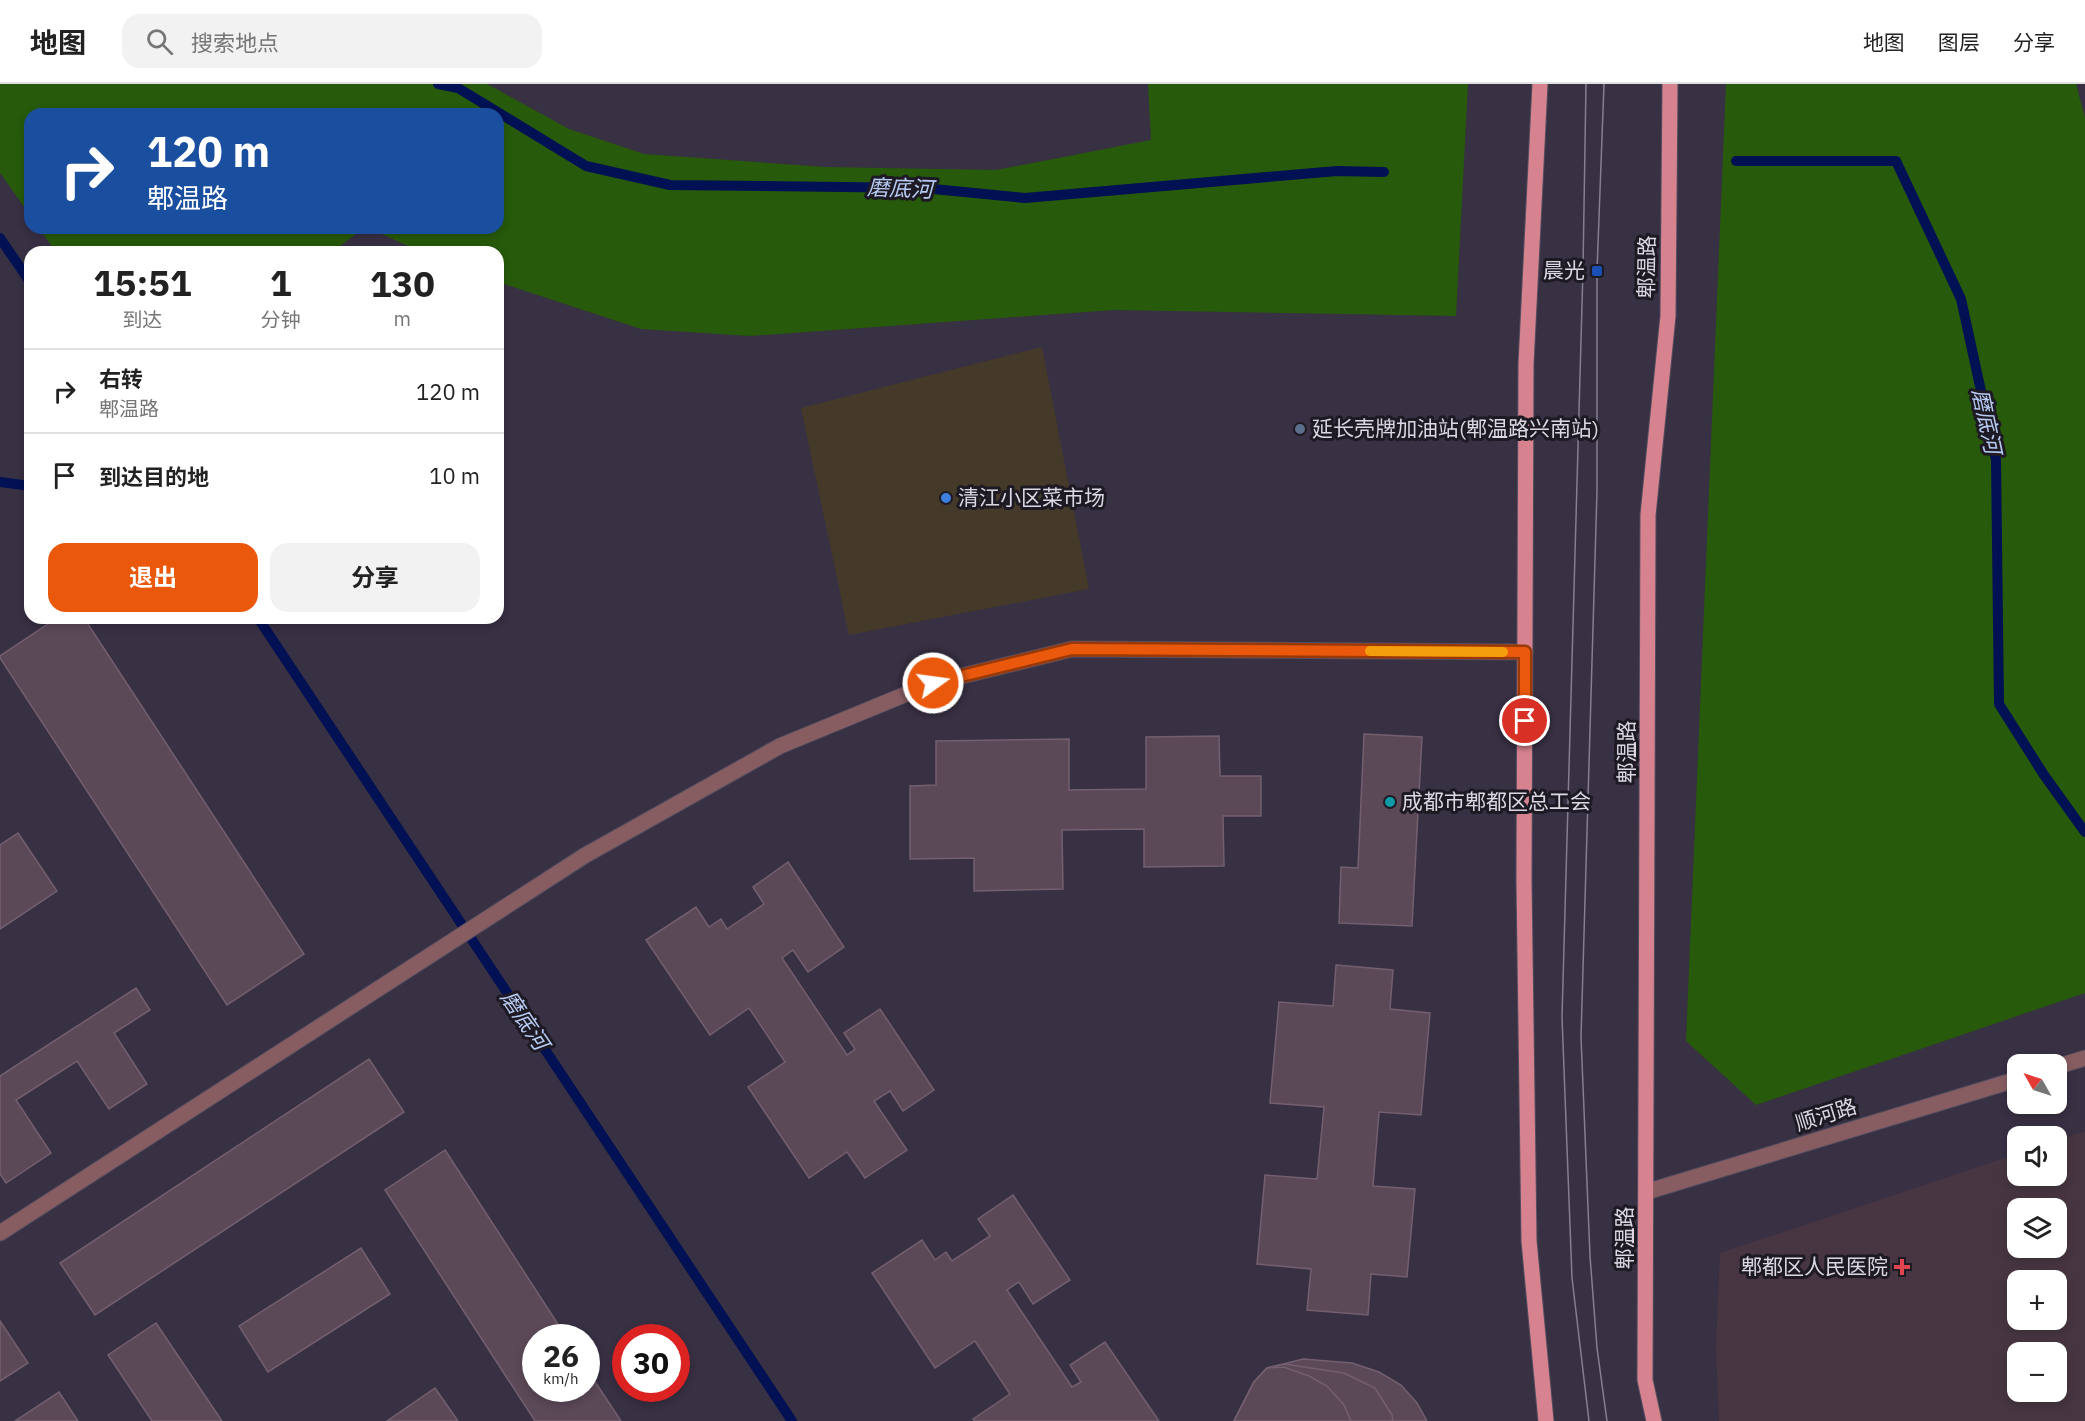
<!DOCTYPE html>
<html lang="zh">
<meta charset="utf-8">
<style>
body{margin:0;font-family:"IBM Plex Sans","Noto Sans SC",sans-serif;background:#f2f2f2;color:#222;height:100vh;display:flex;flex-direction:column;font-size:22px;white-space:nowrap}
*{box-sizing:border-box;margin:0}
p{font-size:20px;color:#767676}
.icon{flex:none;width:33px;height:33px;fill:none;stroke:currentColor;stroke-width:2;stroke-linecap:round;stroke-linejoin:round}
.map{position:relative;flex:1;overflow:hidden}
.side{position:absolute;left:24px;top:162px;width:480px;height:378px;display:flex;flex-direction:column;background:#fff;border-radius:18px;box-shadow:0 3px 9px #0003}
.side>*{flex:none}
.banner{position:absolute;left:24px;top:24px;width:480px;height:126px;border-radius:18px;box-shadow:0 3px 9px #0003;background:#1a4fa0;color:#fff;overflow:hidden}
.needle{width:39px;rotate:309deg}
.tools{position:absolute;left:2007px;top:970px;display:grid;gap:12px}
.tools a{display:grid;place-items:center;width:60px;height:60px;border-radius:12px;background:#fff;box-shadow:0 3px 9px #0003;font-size:30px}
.speed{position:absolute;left:522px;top:1240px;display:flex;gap:12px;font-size:30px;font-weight:700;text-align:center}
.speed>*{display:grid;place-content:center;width:78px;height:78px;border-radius:50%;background:#fff;box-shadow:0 3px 9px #0003;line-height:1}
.speed small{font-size:15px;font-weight:400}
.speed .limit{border:9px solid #d22;background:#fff;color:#111}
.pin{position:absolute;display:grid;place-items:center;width:51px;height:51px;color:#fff;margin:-26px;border:3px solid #fff;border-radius:50%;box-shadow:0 2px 6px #0007}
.me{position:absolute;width:66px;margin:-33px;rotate:76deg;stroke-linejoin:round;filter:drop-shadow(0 0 4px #0008)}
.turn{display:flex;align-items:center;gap:21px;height:126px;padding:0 24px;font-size:27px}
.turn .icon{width:78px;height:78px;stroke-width:2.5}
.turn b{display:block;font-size:42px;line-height:51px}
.eta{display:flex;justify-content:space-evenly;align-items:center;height:102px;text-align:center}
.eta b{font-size:36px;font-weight:700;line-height:42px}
.button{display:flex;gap:12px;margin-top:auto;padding:12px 24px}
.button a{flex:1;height:69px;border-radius:18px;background:#ea580c;color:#fff;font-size:24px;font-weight:700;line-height:69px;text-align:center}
.button a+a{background:#f2f2f2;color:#222}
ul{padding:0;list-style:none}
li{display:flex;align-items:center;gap:18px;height:84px;padding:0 24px;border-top:2px solid #e0e0e0}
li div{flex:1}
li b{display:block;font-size:22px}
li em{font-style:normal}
header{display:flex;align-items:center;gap:36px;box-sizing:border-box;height:84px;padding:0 30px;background:#fff;border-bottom:2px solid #e0e0e0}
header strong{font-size:28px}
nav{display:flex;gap:33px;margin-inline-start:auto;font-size:21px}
.search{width:420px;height:54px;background:#f2f2f2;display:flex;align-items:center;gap:15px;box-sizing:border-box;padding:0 21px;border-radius:18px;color:#767676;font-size:22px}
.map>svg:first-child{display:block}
.commercial{fill:#453a2a}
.medical{fill:#473641;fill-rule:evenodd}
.green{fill:#275a0a}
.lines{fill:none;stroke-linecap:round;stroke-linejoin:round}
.stream{stroke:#021054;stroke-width:10}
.building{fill:#5c4958;stroke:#735f6e;stroke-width:1.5}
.minor-casing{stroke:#554e60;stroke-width:17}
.major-casing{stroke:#554e60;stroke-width:17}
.minor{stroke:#875d62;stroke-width:15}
.major{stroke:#d7838f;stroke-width:15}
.tram{stroke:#867f8f;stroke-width:1.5}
.route-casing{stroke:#983908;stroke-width:15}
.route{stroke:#ea580c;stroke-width:10}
.slow{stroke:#f59e0b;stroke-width:10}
.transit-dot{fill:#1a4fb4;stroke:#1e1a23;stroke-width:2}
.service-dot{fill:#5c6f8a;stroke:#1e1a23;stroke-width:2}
.shop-dot{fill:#3f7fe0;stroke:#1e1a23;stroke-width:2}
.culture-dot{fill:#0f9aa8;stroke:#1e1a23;stroke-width:2}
.health-dot{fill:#e0444e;stroke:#1e1a23;stroke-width:2}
.labels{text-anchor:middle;stroke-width:6;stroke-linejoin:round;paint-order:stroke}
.street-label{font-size:21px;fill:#dbd7e3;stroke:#1e1a23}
.poi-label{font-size:21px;fill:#dbd7e3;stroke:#1e1a23;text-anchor:start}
.water-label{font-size:22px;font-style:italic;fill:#b7cbf3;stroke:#1e1a23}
</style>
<header>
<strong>地图</strong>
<div class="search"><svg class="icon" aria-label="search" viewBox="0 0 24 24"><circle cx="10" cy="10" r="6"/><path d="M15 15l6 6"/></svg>搜索地点</div>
<nav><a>地图</a><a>图层</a><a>分享</a></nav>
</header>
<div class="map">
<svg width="2085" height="1337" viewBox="0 0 2085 1337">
<rect width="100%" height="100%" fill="#383043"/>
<path class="commercial" d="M 1042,263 L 1089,505 L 849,551 L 801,324 Z"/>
<path class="medical" d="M 2085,1047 L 2085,1337 L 1719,1337 L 1716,1263 L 1720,1169 L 2017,1070 L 2018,1092 L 2056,1092 L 2057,1057 ZM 2018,1125 L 2056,1125 L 2056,1164 L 2018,1164 ZM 2018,1197 L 2056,1197 L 2056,1236 L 2018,1236 ZM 2018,1269 L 2056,1269 L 2056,1308 L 2018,1308 Z"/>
<g class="green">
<path d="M 0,0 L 487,0 L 569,45 L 644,70 L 825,83 L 996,86 L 1151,56 L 1148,0 L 1468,0 L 1456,232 L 1114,226 L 750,252 L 641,245 L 498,198 L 498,168 L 421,168 L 369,144 L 498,144 L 498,30 L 30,30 L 30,131 L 0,89 Z"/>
<path d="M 1726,0 L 2076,0 L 2085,34 L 2085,909 L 1756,1021 L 1686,957 Z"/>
<path d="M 39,144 L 364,144 L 332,168 L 56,168 Z"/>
</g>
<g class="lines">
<g class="stream">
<path d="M 438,0 L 458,4 L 586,82 L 670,101 L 923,104 L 1025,114 L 1337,87 L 1384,88"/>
<path d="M 1736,77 L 1896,77 L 1961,215 L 1996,376 L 1999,620 L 2044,691 L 2085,748"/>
<path d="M 0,154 L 30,198"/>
<path d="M 0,398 L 30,402"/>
<path d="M 258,534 L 792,1337"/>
</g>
</g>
<g class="building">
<path d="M 57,534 L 84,534 L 304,870 L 227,921 L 0,574 L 0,572 Z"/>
<path d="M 1364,650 L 1422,653 L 1412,842 L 1339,839 L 1341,783 L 1358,784 Z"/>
<path d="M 1219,652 L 1220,692 L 1261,692 L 1261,732 L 1223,732 L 1224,782 L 1144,783 L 1144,745 L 1062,746 L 1063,805 L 974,807 L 974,774 L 910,775 L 910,702 L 936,701 L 936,657 L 1069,655 L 1069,706 L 1146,705 L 1146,653 Z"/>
<path d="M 18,749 L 57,807 L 0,845 L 0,761 Z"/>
<path d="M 788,778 L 844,863 L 808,888 L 793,866 L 782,874 L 847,971 L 855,965 L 844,949 L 880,925 L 934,1006 L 903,1027 L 890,1007 L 874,1017 L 907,1066 L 865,1094 L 847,1068 L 809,1094 L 748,1003 L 785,978 L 749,924 L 710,951 L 646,856 L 696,823 L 709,843 L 721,835 L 727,845 L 764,820 L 753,803 Z"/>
<path d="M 1336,881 L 1393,886 L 1390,925 L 1430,929 L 1421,1031 L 1379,1028 L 1373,1102 L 1415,1105 L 1407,1193 L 1371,1190 L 1368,1231 L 1307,1226 L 1311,1185 L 1257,1180 L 1265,1091 L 1317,1095 L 1324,1023 L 1270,1019 L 1279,918 L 1333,922 Z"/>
<path d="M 136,904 L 150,926 L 114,949 L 147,1000 L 109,1025 L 77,977 L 16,1016 L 51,1069 L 6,1099 L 0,1090 L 0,992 Z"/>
<path d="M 369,975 L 404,1028 L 95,1231 L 60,1179 Z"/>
<path d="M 445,1066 L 567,1254 L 536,1254 L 536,1305 L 586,1305 L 586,1284 L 621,1337 L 535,1337 L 385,1106 Z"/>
<path d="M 1013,1111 L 1070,1196 L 1033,1220 L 1019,1198 L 1007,1206 L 1072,1303 L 1081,1298 L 1070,1281 L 1105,1258 L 1159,1337 L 975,1337 L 973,1335 L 1010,1310 L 975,1257 L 935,1284 L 872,1189 L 922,1156 L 935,1176 L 946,1168 L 952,1177 L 990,1152 L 978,1135 Z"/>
<path d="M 361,1164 L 390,1210 L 268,1288 L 239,1242 Z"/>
<path d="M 0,1237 L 28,1279 L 0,1297 Z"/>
<path d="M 156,1239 L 222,1337 L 152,1337 L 108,1271 Z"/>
<path d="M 1303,1275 L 1352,1279 L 1379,1288 L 1401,1301 L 1417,1319 L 1427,1337 L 1234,1337 L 1254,1298 L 1267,1284 Z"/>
<path d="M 1284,1280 L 1344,1289 L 1375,1304 L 1392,1331 L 1393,1337 L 1234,1337 L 1254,1298 L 1267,1284 Z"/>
<path d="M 1284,1283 L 1309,1292 L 1327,1302 L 1344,1321 L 1351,1337 L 1234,1337 L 1254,1298 L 1267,1284 Z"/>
<path d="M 435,1304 L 458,1337 L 387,1337 Z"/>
<path d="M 59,1308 L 78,1337 L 15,1337 Z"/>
</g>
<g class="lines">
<defs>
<g id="minor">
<path d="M 2056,983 L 2085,974"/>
<path d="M 1646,1108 L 2018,995"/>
<path d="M 0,1149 L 584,772 L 780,662 L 933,599 L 1072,565 L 1525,568"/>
</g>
<g id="major">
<path d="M 1540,0 L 1526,280 L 1524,797 L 1529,1157 L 1546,1337"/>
<path d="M 1654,1337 L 1645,1296 L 1648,431 L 1668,232 L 1670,0"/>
</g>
</defs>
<use href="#minor" class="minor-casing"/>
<use href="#major" class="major-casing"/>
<use href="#minor" class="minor"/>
<use href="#major" class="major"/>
<g class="tram">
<path d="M 1586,0 L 1583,185 L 1562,933 L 1572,1194 L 1589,1337"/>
<path d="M 1604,0 L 1597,187 L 1597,407 L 1581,953 L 1590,1172 L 1597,1264 L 1607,1337"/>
</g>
</g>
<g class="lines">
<defs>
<path id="route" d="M 933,599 L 1072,565 L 1525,568 L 1525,637"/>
</defs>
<use href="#route" class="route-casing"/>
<use href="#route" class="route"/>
<path class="slow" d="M 1370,567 L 1503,568"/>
</g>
<rect class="transit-dot" x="1591" y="181" width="12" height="12" rx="3"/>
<circle class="service-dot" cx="1300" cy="345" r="6"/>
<circle class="shop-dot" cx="946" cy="414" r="6"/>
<circle class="culture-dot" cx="1390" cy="718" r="6"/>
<path class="health-dot" d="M1899 1174h6v6h6v6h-6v6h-6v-6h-6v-6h6z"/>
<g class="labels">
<g class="street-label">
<text transform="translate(1647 183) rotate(-89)" y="7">郫温路</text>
<text transform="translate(1627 668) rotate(-90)" y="7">郫温路</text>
<text transform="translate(1826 1031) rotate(-17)" y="7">顺河路</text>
<text transform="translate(1625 1154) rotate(-90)" y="7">郫温路</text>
</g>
<g class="poi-label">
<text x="1585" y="194" text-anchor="end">晨光</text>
<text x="1312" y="352">延长壳牌加油站(郫温路兴南站)</text>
<text x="958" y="421">清江小区菜市场</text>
<text x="1402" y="725">成都市郫都区总工会</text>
<text x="1888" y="1190" text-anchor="end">郫都区人民医院</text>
</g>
<g class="water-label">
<text transform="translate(900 104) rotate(2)" y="8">磨底河</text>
<text transform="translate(1987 337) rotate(78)" y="8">磨底河</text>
<text transform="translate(525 936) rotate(56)" y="8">磨底河</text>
</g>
</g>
</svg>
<div class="tools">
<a><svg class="needle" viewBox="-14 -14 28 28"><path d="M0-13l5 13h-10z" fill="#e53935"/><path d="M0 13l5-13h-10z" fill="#767676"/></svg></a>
<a><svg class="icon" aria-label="sound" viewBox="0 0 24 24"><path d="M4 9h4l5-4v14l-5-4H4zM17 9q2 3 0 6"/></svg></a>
<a><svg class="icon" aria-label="layers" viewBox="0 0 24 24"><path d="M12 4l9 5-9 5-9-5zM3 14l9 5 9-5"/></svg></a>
<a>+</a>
<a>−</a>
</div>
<div class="speed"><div>26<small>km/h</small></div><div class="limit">30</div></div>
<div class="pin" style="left:1525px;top:637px;background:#d93025"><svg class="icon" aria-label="arrive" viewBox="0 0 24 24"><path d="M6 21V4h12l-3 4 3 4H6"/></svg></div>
<svg class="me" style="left:933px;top:599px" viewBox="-20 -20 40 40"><circle r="17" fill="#ea580c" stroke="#fff" stroke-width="3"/><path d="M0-11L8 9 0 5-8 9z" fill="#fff"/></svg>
<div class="banner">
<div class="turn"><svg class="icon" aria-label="right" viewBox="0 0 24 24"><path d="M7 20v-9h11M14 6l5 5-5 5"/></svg><div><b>120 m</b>郫温路</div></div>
</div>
<section class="side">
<div class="eta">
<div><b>15:51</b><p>到达</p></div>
<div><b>1</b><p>分钟</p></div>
<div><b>130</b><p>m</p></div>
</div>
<ul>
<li><svg class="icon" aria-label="right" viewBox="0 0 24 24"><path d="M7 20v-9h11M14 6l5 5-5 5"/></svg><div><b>右转</b><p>郫温路</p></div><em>120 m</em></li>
<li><svg class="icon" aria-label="arrive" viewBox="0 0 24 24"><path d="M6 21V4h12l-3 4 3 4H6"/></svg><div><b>到达目的地</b></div><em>10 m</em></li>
</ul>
<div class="button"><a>退出</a><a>分享</a></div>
</section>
</div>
